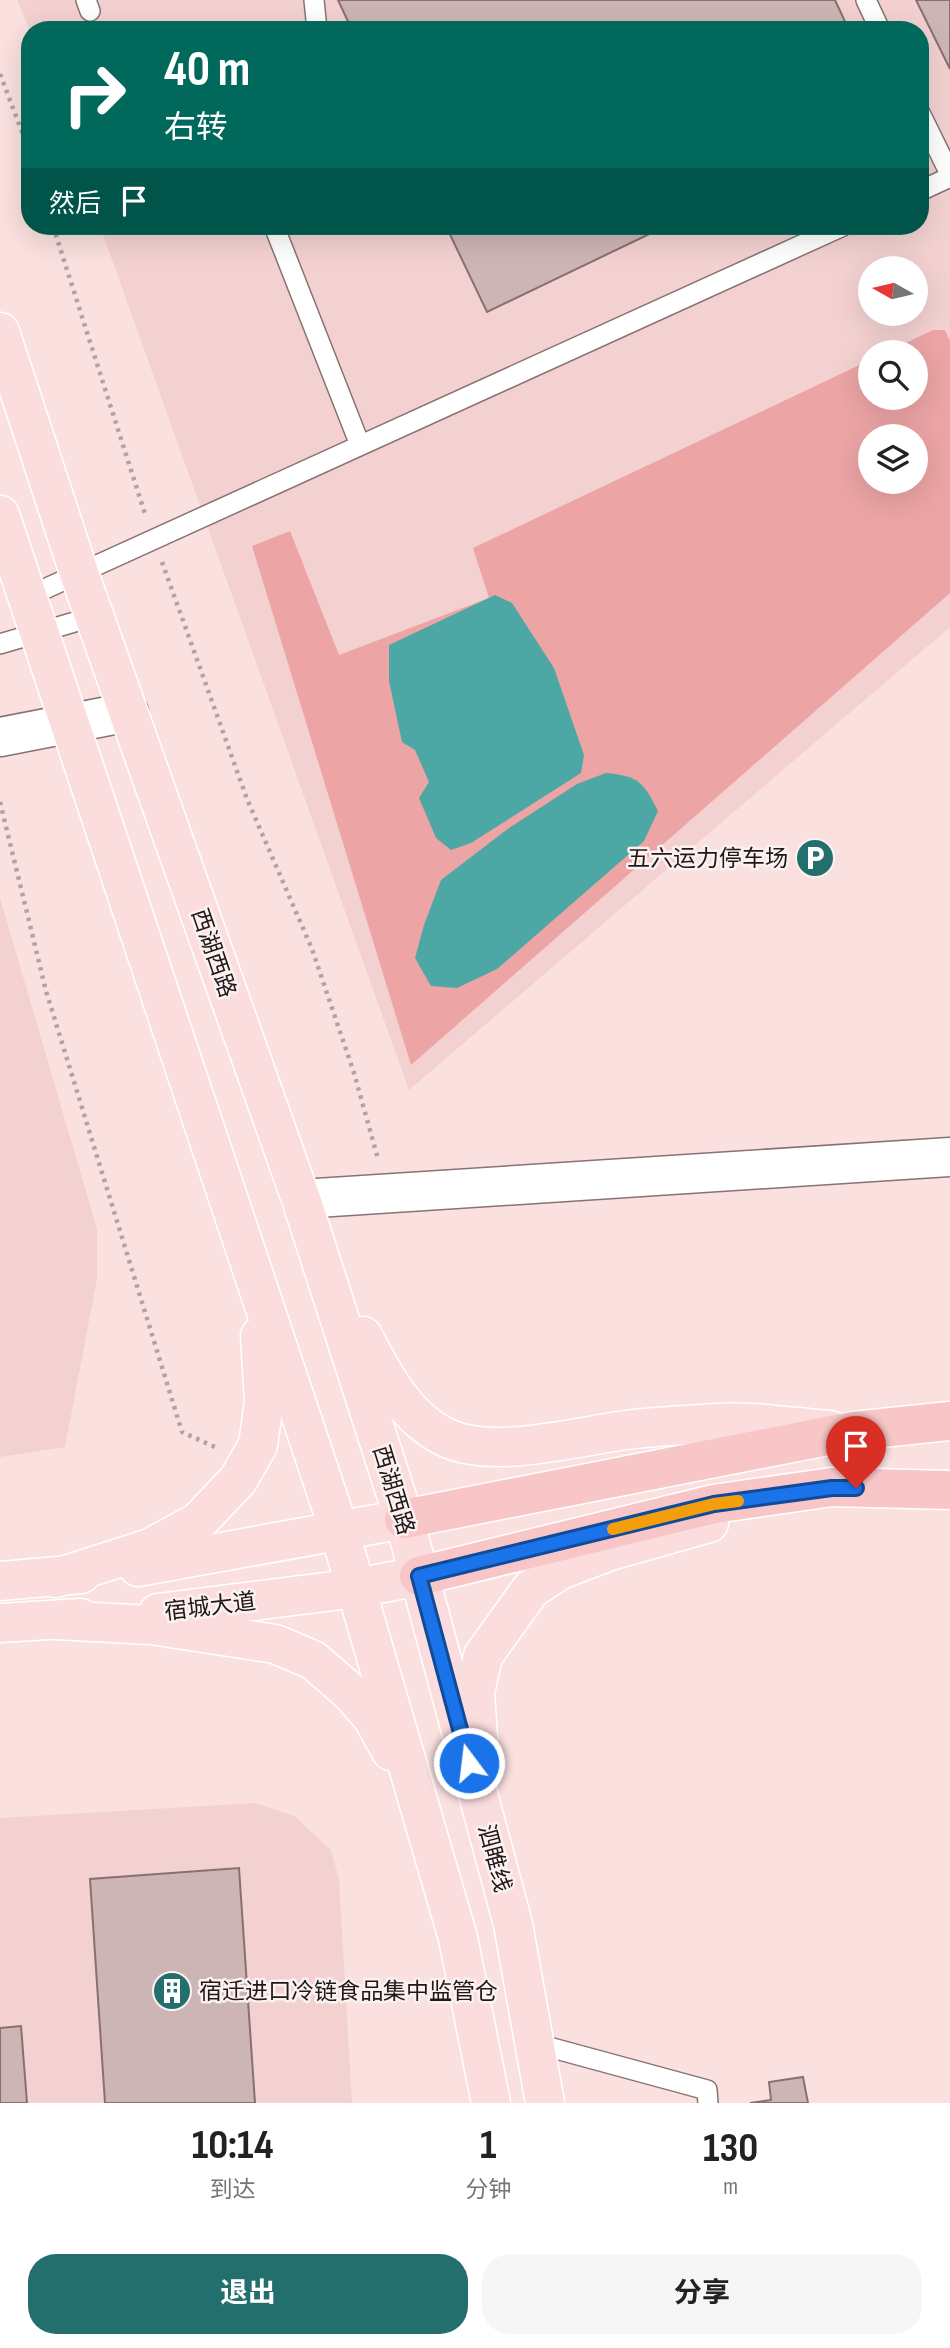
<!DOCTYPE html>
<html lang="zh">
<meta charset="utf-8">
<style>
body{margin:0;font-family:"Sofia Sans Condensed","Noto Sans SC",sans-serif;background:#f6f6f6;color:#222;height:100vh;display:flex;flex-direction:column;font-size:26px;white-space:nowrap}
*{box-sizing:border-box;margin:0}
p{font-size:23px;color:#767676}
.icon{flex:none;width:38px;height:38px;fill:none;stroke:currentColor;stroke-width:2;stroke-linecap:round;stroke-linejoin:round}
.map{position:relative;height:2103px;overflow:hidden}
.sheet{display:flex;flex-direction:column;background:#fff;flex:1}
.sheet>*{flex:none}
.top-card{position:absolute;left:21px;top:21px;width:908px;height:214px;border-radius:28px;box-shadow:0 7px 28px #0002;background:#00695c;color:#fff;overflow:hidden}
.needle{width:46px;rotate:278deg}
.tools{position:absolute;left:858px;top:256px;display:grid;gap:14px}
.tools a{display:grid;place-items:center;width:70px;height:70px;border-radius:50%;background:#fff;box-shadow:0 7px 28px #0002;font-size:35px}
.pin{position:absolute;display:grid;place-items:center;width:60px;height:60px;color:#fff;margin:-72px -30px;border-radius:50% 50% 50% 0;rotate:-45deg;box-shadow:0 0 7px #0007}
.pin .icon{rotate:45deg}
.me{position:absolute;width:77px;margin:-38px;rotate:345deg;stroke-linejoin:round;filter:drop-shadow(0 0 5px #0008)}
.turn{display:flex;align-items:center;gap:24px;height:147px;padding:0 28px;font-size:32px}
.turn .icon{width:91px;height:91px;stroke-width:2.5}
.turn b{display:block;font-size:49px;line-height:60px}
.then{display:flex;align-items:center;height:66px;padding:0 28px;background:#0003;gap:14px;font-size:26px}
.eta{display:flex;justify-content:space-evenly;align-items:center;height:119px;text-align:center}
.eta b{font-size:42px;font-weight:700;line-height:49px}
.primary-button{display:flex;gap:14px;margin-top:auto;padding:14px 28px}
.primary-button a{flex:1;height:80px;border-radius:28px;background:#236f6e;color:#fff;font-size:28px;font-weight:700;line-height:80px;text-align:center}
.primary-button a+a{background:#f6f6f6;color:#222}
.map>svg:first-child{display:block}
.built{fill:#f4d1d1;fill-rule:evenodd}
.green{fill:#eca4a5;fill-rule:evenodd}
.water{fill:#4da7a5}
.building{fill:#ceb5b5;stroke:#877070;stroke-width:2}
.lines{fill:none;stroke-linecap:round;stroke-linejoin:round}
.lane-casing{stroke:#897272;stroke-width:22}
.street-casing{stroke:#897272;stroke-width:41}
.primary-casing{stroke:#fff;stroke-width:41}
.highway-casing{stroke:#fff;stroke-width:41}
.path{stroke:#b5a1a0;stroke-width:4.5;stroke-dasharray:3.5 5;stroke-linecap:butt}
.lane{stroke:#fff;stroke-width:19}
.street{stroke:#fff;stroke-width:38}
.primary{stroke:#fbdddd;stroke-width:38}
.highway{stroke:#f8c6c6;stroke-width:38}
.route-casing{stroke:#114b97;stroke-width:18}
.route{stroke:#1a73e8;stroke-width:12}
.slow{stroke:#f59e0b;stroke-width:12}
.labels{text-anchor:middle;stroke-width:5;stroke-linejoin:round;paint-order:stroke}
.poi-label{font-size:23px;fill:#201717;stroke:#fcf1f1;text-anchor:end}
.street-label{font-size:23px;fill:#201717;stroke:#fcf1f1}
</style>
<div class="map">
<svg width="950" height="2103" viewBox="0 0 950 2103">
<rect width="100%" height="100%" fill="#fae0df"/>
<g class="built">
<path d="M 17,0 L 950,0 L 950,627 L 409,1090 L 100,226 L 920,226 L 920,30 L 188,30 L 191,28 L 30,31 ZM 870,268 L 915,268 L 915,313 L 870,313 ZM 870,352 L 915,352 L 915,397 L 870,397 ZM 870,436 L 915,436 L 915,481 L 870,481 Z"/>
<path d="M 0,898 L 97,1229 L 97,1279 L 65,1447 L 0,1457 Z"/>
<path d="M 255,1803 L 294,1816 L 331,1850 L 339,1879 L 352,2103 L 0,2103 L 0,1818 Z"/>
</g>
<path class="green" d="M 933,330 L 945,330 L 950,341 L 950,593 L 411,1065 L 252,546 L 290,531 L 339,655 L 489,598 L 473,548 L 870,360 L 870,397 L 915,397 L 915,352 L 887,352 ZM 870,436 L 915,436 L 915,481 L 870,481 Z"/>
<g class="water">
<path d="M 495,595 L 512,603 L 554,668 L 584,755 L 581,773 L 471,843 L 451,850 L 436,838 L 419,798 L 429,782 L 415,750 L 402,742 L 389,681 L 389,645 Z"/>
<path d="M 606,773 C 639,776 643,782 658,811 L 644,841 L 497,969 L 457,988 L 431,986 L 415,958 L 424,925 L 441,880 L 509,828 L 577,784 Z"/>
</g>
<g class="building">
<path d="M 338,0 L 835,0 L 849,30 L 352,30 Z"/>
<path d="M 916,0 L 950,0 L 950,69 Z"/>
<path d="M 446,226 L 666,226 L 487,312 Z"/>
<path d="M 239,1868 L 255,2103 L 105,2103 L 90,1879 Z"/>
<path d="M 21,2026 L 27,2103 L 0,2103 L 0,2028 Z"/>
<path d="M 803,2077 L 808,2103 L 750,2103 L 771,2100 L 769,2082 Z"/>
</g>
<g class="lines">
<defs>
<g id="lane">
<path d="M 86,0 L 90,11"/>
<path d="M 314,0 L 317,30"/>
<path d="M 866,0 L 880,30"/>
<path d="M 920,113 L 950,174"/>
<path d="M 920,191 L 950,177"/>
<path d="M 274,226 L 360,445"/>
<path d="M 27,597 L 843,226"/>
<path d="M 0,644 L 95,616"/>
<path d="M 534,2043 L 707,2090 L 708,2103"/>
</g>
<g id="street">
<path d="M 0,737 L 129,712"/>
<path d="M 301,1199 L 950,1157"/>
</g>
<g id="primary">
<path d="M 0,332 L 79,573 L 301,1199 L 404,1519 L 513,1924 L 545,2103"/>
<path d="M 0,515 L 339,1530 L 458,1938 L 491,2103"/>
<path d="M 363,1336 C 383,1374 404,1417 445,1437 C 493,1461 581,1435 634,1429 C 662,1426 690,1425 718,1423 C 755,1421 793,1427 830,1430"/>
<path d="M 138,1567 L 404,1519"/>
<path d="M 56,1578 L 150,1548 L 198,1522 L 238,1480 L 258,1445 L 264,1402 L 260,1336"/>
<path d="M 0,1581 L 81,1574"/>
<path d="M 158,1613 L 357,1588 L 419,1576"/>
<path d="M 56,1620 L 151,1625 L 275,1644 L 313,1660 L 350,1692 L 372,1717 L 391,1751"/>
<path d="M 0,1623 L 80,1618"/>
<path d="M 478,1738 L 475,1692 L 483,1656 L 531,1589 L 560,1570 L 610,1551 L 709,1523"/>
</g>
<g id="highway">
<path d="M 404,1519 L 853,1431 L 950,1421"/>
<path d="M 419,1576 L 714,1504 L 832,1487 L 950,1490"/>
</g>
</defs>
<use href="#lane" class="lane-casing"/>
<use href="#street" class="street-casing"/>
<use href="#primary" class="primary-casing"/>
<use href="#highway" class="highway-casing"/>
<g class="path">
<path d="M 0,74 L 30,153"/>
<path d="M 53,226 L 145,514"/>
<path d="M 162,562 L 247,799 L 312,949 L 354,1073 L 378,1159"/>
<path d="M 0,802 L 46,991 L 182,1432 L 215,1447"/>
</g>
<use href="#lane" class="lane"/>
<use href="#street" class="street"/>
<use href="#primary" class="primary"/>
<use href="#highway" class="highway"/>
</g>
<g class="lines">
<defs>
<path id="route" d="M 469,1763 L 419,1576 L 714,1504 L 832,1488 L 856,1488"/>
</defs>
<use href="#route" class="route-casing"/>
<use href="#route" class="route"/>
<path class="slow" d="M 613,1529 L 714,1504 L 738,1501"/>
</g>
<defs>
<symbol id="parking-disc" viewBox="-11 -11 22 22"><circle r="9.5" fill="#236f6e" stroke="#fcf1f1"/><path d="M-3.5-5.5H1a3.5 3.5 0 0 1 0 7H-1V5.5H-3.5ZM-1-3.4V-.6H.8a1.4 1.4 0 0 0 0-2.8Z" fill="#fff"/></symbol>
<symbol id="building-disc" viewBox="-11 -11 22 22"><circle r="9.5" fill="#236f6e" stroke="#fcf1f1"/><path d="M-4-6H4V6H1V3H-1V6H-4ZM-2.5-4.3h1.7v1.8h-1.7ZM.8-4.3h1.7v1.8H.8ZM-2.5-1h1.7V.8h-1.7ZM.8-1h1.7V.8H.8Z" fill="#fff"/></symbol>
</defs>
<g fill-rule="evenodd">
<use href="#parking-disc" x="793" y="836" width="44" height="44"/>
<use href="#building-disc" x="150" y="1969" width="44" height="44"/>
</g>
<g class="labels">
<g class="poi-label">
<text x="788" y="866">五六运力停车场</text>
<text x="199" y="1999" text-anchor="start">宿迁进口冷链食品集中监管仓</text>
</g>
<g class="street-label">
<text transform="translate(214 953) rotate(71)" y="8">西湖西路</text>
<text transform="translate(394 1490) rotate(73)" y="8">西湖西路</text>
<text transform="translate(210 1606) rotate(-7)" y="8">宿城大道</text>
<text transform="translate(495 1858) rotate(75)" y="8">泗睢线</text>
</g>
</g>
</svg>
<div class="tools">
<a><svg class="needle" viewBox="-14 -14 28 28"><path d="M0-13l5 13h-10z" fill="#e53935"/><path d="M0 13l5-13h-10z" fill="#767676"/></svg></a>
<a><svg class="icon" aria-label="search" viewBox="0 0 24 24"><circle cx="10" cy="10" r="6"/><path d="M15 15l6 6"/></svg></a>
<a><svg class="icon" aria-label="layers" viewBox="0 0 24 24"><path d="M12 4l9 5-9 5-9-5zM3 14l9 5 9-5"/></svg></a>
</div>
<div class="pin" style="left:856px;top:1488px;background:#d93025"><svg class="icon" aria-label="arrive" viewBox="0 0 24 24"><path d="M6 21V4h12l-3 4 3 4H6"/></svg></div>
<svg class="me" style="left:469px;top:1763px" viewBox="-20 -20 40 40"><circle r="17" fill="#1a73e8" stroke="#fff" stroke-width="3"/><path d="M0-11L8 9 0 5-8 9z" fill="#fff"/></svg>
<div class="top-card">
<div class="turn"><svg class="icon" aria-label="right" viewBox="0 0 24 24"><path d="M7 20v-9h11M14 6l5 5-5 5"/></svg><div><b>40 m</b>右转</div></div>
<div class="then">然后<svg class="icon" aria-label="arrive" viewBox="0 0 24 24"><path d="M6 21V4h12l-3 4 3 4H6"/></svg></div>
</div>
</div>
<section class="sheet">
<div class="eta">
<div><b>10:14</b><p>到达</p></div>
<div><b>1</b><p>分钟</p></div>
<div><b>130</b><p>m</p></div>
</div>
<div class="primary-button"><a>退出</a><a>分享</a></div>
</section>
